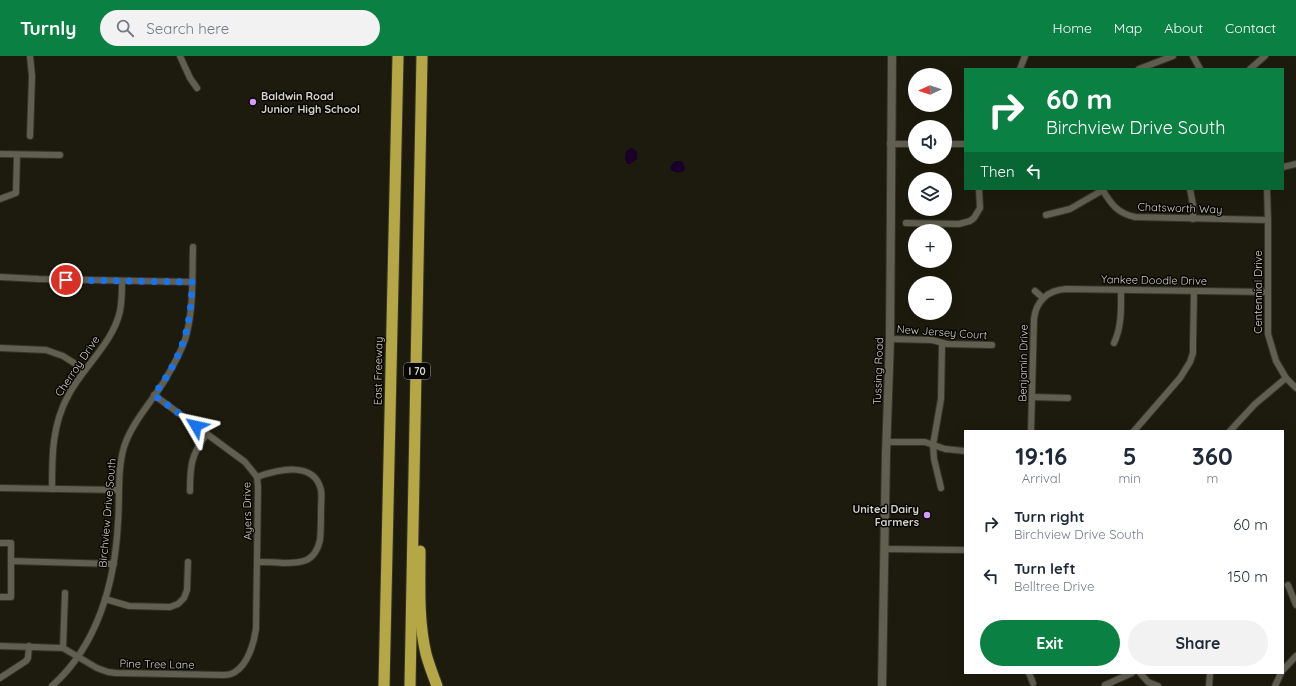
<!DOCTYPE html>
<meta charset="utf-8">
<style>
body{margin:0;font-family:Quicksand,sans-serif;background:#f2f2f3;color:#1f2937;height:100vh;display:flex;flex-direction:column;font-size:15px;white-space:nowrap}
*{box-sizing:border-box;margin:0}
p{font-size:13px;color:#747a83}
.icon{flex:none;width:22px;height:22px;fill:none;stroke:currentColor;stroke-width:2;stroke-linecap:round;stroke-linejoin:round}
.map{position:relative;flex:1;overflow:hidden}
.details{position:absolute;left:964px;top:374px;width:320px;height:244px;display:flex;flex-direction:column;background:#fff;border-radius:0px;box-shadow:0 4px 16px #0002}
.details>*{flex:none}
.hud{position:absolute;left:964px;top:12px;width:320px;height:122px;border-radius:0px;box-shadow:0 4px 16px #0002;background:#0b8043;color:#fff;overflow:hidden}
.needle{width:26px;rotate:267deg}
.controls{position:absolute;left:908px;top:12px;display:grid;gap:8px}
.controls a{display:grid;place-items:center;width:44px;height:44px;border-radius:50%;background:#fff;box-shadow:0 4px 16px #0002;font-size:20px}
.pin{position:absolute;display:grid;place-items:center;width:34px;height:34px;color:#fff;margin:-17px;border:2px solid #fff;border-radius:50%;box-shadow:0 1px 4px #0007}
.me{position:absolute;width:44px;margin:-22px;rotate:306deg;stroke-linejoin:round;filter:drop-shadow(0 0 3px #0008)}
.turn{display:flex;align-items:center;gap:14px;height:84px;padding:0 16px;font-size:18px}
.turn .icon{width:52px;height:52px;stroke-width:2.5}
.turn b{display:block;font-size:28px;line-height:34px}
.then{display:flex;align-items:center;height:38px;padding:0 16px;background:#0003;gap:8px;font-size:15px}
.eta{display:flex;justify-content:space-evenly;align-items:center;height:68px;text-align:center}
.eta b{font-size:24px;font-weight:800;line-height:28px}
.button{display:flex;gap:8px;margin-top:auto;padding:8px 16px}
.button a{flex:1;height:46px;border-radius:24px;background:#0b8043;color:#fff;font-size:16px;font-weight:800;line-height:46px;text-align:center}
.button a+a{background:#f2f2f3;color:#1f2937}
ul{padding:0;list-style:none}
li{display:flex;align-items:center;gap:12px;height:52px;padding:0 16px}
li div{flex:1}
li b{display:block;font-size:15px}
li em{font-style:normal}
header{display:flex;align-items:center;gap:24px;box-sizing:border-box;height:56px;padding:0 20px;background:#0b8043;color:#fff}
header strong{font-size:19px}
nav{display:flex;gap:22px;margin-inline-start:auto;font-size:14px}
.search{width:280px;height:36px;background:#f2f2f3;display:flex;align-items:center;gap:10px;box-sizing:border-box;padding:0 14px;border-radius:22px;color:#747a83;font-size:15px}
.map>svg:first-child{display:block}
.water{fill:#180029}
.lines{fill:none;stroke-linecap:round;stroke-linejoin:round}
.street-casing{stroke:#35332c;stroke-width:8}
.secondary-casing{stroke:#35332c;stroke-width:10}
.highway-casing{stroke:#35332c;stroke-width:13}
.street{stroke:#615f4f;stroke-width:6}
.secondary{stroke:#615f4f;stroke-width:8}
.highway{stroke:#b5a746;stroke-width:11}
.route{stroke:#1a73e8;stroke-width:7;stroke-dasharray:0 12.6}
.poi-dot{fill:#d39cfc;stroke:#070602;stroke-width:1.5}
.labels{text-anchor:middle;stroke-width:3;stroke-linejoin:round;paint-order:stroke}
.shield{fill:#070602;stroke:#96968e;stroke-width:1}
.shield-label{font-size:10px;font-weight:bold;fill:#d4d3ca}
.poi-label{font-size:11px;font-weight:bold;fill:#d4d3ca;stroke:#070602;text-anchor:start}
.street-label{font-size:11px;fill:#d4d3ca;stroke:#070602}
</style>
<header>
<strong>Turnly</strong>
<div class="search"><svg class="icon" aria-label="search" viewBox="0 0 24 24"><circle cx="10" cy="10" r="6"/><path d="M15 15l6 6"/></svg>Search here</div>
<nav><a>Home</a><a>Map</a><a>About</a><a>Contact</a></nav>
</header>
<div class="map">
<svg width="1296" height="630" viewBox="0 0 1296 630">
<rect width="100%" height="100%" fill="#1d1b0d"/>
<g class="water">
<path d="M 631,92 L 634,93 L 637,96 L 637,103 L 630,108 L 627,108 L 625,103 L 626,95 Z"/>
<path d="M 676,105 L 681,105 L 683,106 L 685,112 L 684,115 C 680,117 675,117 671,114 C 670,110 672,108 676,105 Z"/>
</g>
<g class="lines">
<defs>
<g id="street">
<path d="M 30,0 L 32,20 L 30,80"/>
<path d="M 180,0 L 190,22 L 197,32"/>
<path d="M 1193,0 L 1200,13"/>
<path d="M 1020,13 L 1025,0"/>
<path d="M 1139,13 L 1173,0"/>
<path d="M 1250,13 L 1265,0"/>
<path d="M 890,88 L 915,88"/>
<path d="M 945,88 L 965,88"/>
<path d="M 0,98 L 60,99"/>
<path d="M 1283,111 L 1296,108"/>
<path d="M 1102,133 C 1111,148 1117,157 1135,161 L 1268,164"/>
<path d="M 1190,133 L 1193,149 L 1193,163"/>
<path d="M 1267,133 L 1268,164 L 1268,278 L 1276,305 L 1286,322 L 1296,332"/>
<path d="M 0,143 L 16,137 L 17,99"/>
<path d="M 1046,159 L 1070,153 L 1103,134"/>
<path d="M 906,167 L 959,168 L 970,165 L 974,162 L 980,152 L 979,133"/>
<path d="M 0,221 L 39,223 L 192,226"/>
<path d="M 1035,235 L 1043,242"/>
<path d="M 890,283 L 932,284 L 947,288 L 992,289"/>
<path d="M 1114,287 C 1122,270 1121,252 1121,234"/>
<path d="M 0,292 L 46,294 L 63,300 L 85,314"/>
<path d="M 1032,341 L 1068,342"/>
<path d="M 1031,375 L 1034,263 C 1036,245 1048,234 1066,233 L 1267,236"/>
<path d="M 1134,375 L 1180,322 L 1190,306 L 1193,297 L 1193,288 L 1194,235"/>
<path d="M 1230,375 L 1255,348 L 1286,322"/>
<path d="M 887,386 L 925,386 L 945,393 L 965,395"/>
<path d="M 257,421 C 277,414 314,404 321,434 C 322,440 321,447 321,453 C 321,464 321,474 320,484 C 315,506 303,507 283,507 C 274,506 266,506 257,506"/>
<path d="M 0,432 L 119,434"/>
<path d="M 941,432 L 934,403 L 933,389 L 941,343 L 942,288"/>
<path d="M 52,433 C 52,399 52,368 69,338 C 84,310 113,287 120,255 C 122,245 122,235 122,225"/>
<path d="M 190,435 C 190,410 191,398 207,378"/>
<path d="M 0,487 L 11,487 L 11,541 L 0,541"/>
<path d="M 885,493 L 965,494"/>
<path d="M 11,505 L 114,508"/>
<path d="M 1288,529 L 1296,549"/>
<path d="M 105,543 L 129,550 L 170,551 L 178,548 L 184,542 L 187,534 L 188,506"/>
<path d="M 0,590 L 63,592 L 97,612 L 108,616 L 116,617 L 223,619 C 227,619 232,618 235,616 C 248,608 254,587 256,573 L 258,431 L 257,421 L 245,406 L 154,339"/>
<path d="M 63,592 L 65,537"/>
<path d="M 1283,614 L 1296,600"/>
<path d="M 1029,617 L 1033,627"/>
<path d="M 1140,617 L 1148,626 L 1158,630"/>
<path d="M 0,622 L 26,605 L 28,602 L 29,590"/>
<path d="M 1105,629 L 1132,617"/>
<path d="M 52,630 C 98,589 115,526 118,466 C 120,442 117,415 124,391 C 132,366 151,347 165,324 C 172,312 180,298 185,284 C 194,254 192,222 193,191"/>
<path d="M 1209,630 L 1210,617"/>
<path d="M 1275,630 L 1281,617"/>
</g>
<path id="secondary" d="M 882,630 L 886,398 L 890,283 L 892,0"/>
<g id="highway">
<path d="M 420,495 C 420,529 418,564 426,598 C 429,609 433,619 437,630"/>
<path d="M 384,630 L 398,0"/>
<path d="M 410,630 L 422,0"/>
</g>
</defs>
<use href="#street" class="street-casing"/>
<use href="#secondary" class="secondary-casing"/>
<use href="#highway" class="highway-casing"/>
<use href="#street" class="street"/>
<use href="#secondary" class="secondary"/>
<use href="#highway" class="highway"/>
</g>
<g class="lines">
<path class="route" d="M 66,224 L 192,226 C 191,274 182,300 154,339 L 196,370"/>
</g>
<g class="poi-dot">
<circle cx="253" cy="46" r="4"/>
<circle cx="927" cy="459" r="4"/>
</g>
<g class="labels">
<rect class="shield" x="404" y="307" width="26" height="16" rx="3"/>
<g class="shield-label">
<text x="417" y="319">I 70</text>
</g>
<g class="poi-label">
<text x="261" y="44">Baldwin Road<tspan x="261" dy="13">Junior High School</tspan></text>
<text x="919" y="457" text-anchor="end">United Dairy<tspan x="919" dy="13">Farmers</tspan></text>
</g>
<g class="street-label">
<text transform="translate(1180 152) rotate(2)" y="4">Chatsworth Way</text>
<text transform="translate(1154 224) rotate(1)" y="4">Yankee Doodle Drive</text>
<text transform="translate(1258 236) rotate(-90)" y="4">Centennial Drive</text>
<text transform="translate(942 276) rotate(4)" y="4">New Jersey Court</text>
<text transform="translate(1023 307) rotate(-89)" y="4">Benjamin Drive</text>
<text transform="translate(77 310) rotate(-56)" y="4">Cherroy Drive</text>
<text transform="translate(378 315) rotate(-89)" y="4">East Freeway</text>
<text transform="translate(878 315) rotate(-88)" y="4">Tussing Road</text>
<text transform="translate(247 455) rotate(-91)" y="4">Ayers Drive</text>
<text transform="translate(107 457) rotate(-85)" y="4">Birchview Drive South</text>
<text transform="translate(157 608) rotate(1)" y="4">Pine Tree Lane</text>
</g>
</g>
</svg>
<div class="controls">
<a><svg class="needle" viewBox="-14 -14 28 28"><path d="M0-13l5 13h-10z" fill="#e53935"/><path d="M0 13l5-13h-10z" fill="#747a83"/></svg></a>
<a><svg class="icon" aria-label="sound" viewBox="0 0 24 24"><path d="M4 9h4l5-4v14l-5-4H4zM17 9q2 3 0 6"/></svg></a>
<a><svg class="icon" aria-label="layers" viewBox="0 0 24 24"><path d="M12 4l9 5-9 5-9-5zM3 14l9 5 9-5"/></svg></a>
<a>+</a>
<a>−</a>
</div>
<div class="pin" style="left:66px;top:224px;background:#d93025"><svg class="icon" aria-label="arrive" viewBox="0 0 24 24"><path d="M6 21V4h12l-3 4 3 4H6"/></svg></div>
<svg class="me" style="left:196px;top:370px" viewBox="-20 -20 40 40"><path d="M0-17L14 15 0 8-14 15z" fill="#1a73e8" stroke="#fff" stroke-width="4"/></svg>
<div class="hud">
<div class="turn"><svg class="icon" aria-label="right" viewBox="0 0 24 24"><path d="M7 20v-9h11M14 6l5 5-5 5"/></svg><div><b>60 m</b>Birchview Drive South</div></div>
<div class="then">Then<svg class="icon" aria-label="left" viewBox="0 0 24 24"><path d="M17 20v-9H6M10 6l-5 5 5 5"/></svg></div>
</div>
<section class="details">
<div class="eta">
<div><b>19:16</b><p>Arrival</p></div>
<div><b>5</b><p>min</p></div>
<div><b>360</b><p>m</p></div>
</div>
<ul>
<li><svg class="icon" aria-label="right" viewBox="0 0 24 24"><path d="M7 20v-9h11M14 6l5 5-5 5"/></svg><div><b>Turn right</b><p>Birchview Drive South</p></div><em>60 m</em></li>
<li><svg class="icon" aria-label="left" viewBox="0 0 24 24"><path d="M17 20v-9H6M10 6l-5 5 5 5"/></svg><div><b>Turn left</b><p>Belltree Drive</p></div><em>150 m</em></li>
</ul>
<div class="button"><a>Exit</a><a>Share</a></div>
</section>
</div>
